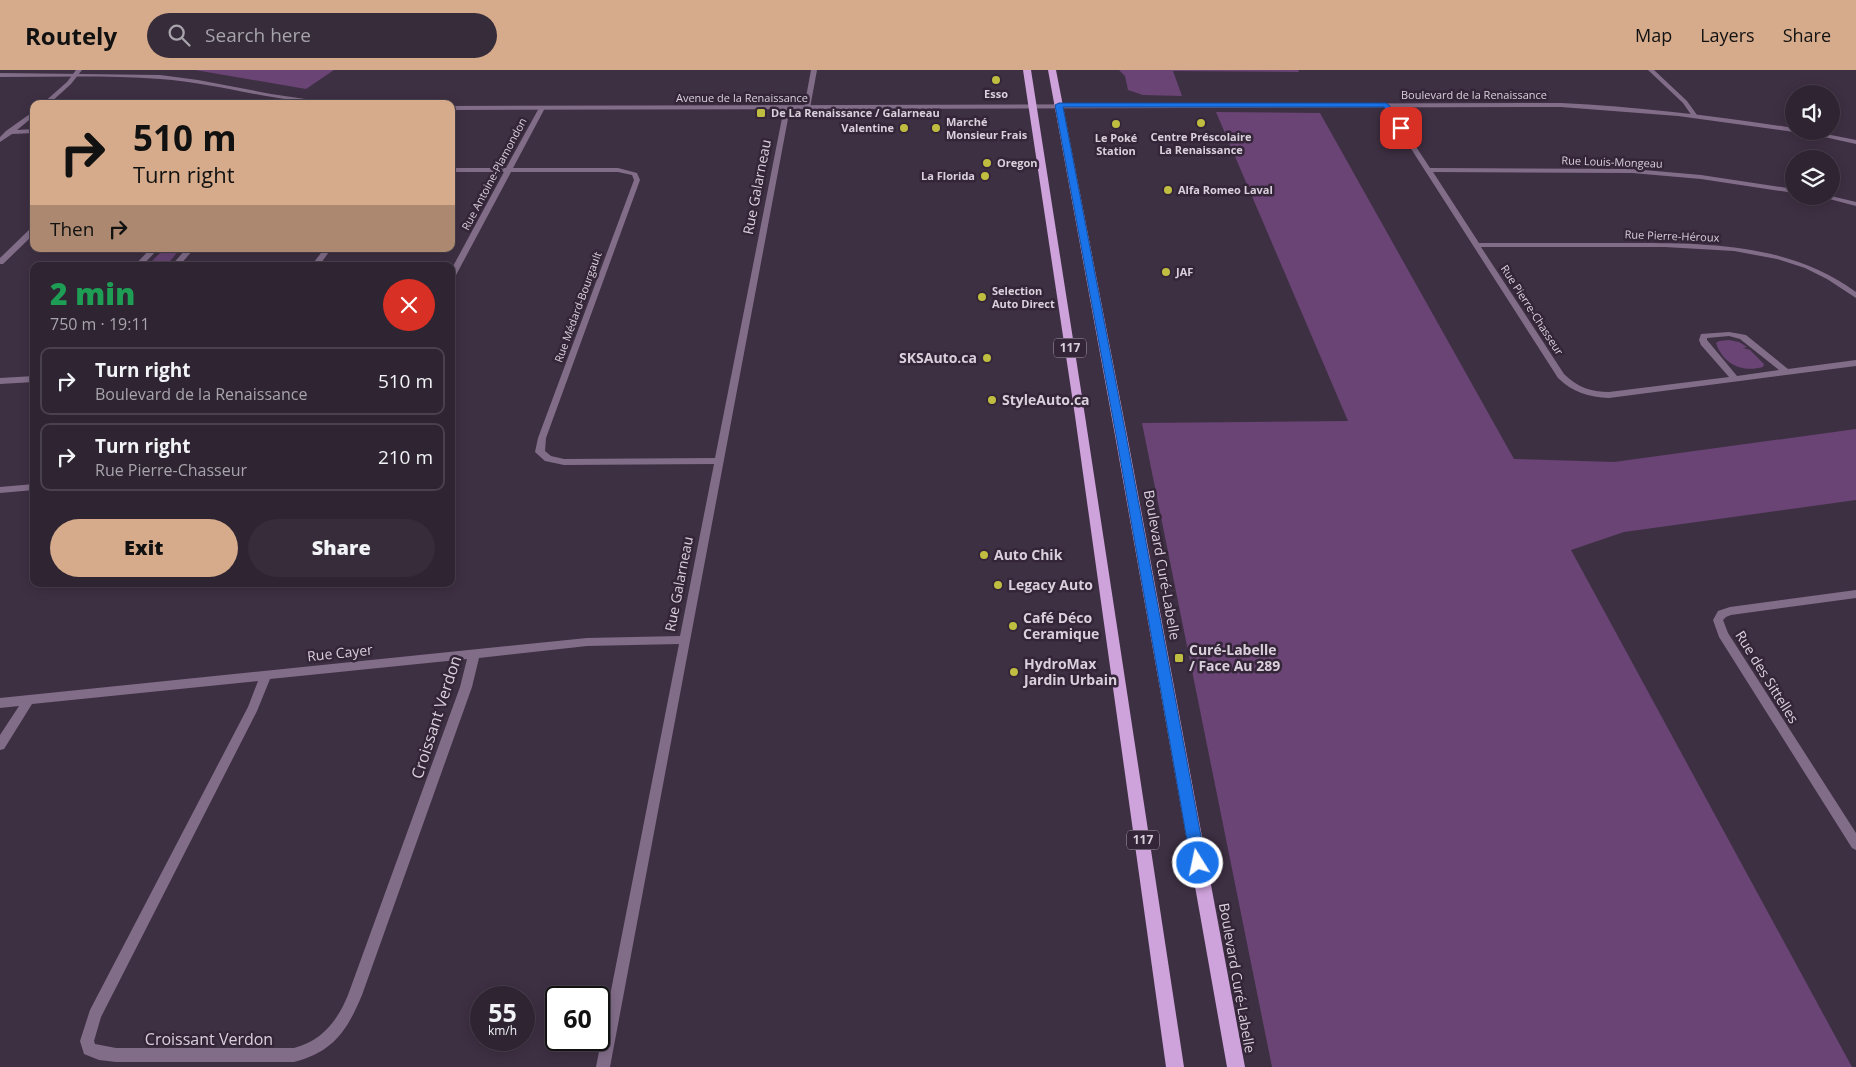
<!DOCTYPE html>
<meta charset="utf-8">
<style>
body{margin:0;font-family:"Open Sans",sans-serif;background:#362c3a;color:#f1f3f6;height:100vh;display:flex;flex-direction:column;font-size:19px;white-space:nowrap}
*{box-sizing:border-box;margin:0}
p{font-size:16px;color:#a7a4ac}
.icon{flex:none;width:28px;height:28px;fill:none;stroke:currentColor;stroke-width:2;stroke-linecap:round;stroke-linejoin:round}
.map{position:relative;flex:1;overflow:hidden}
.side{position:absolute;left:30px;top:192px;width:425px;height:325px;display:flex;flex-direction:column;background:#2e2432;border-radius:10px;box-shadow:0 2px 12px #0003,0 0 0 1px #49414d}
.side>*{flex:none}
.top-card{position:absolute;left:30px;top:30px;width:425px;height:152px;border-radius:10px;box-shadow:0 2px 12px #0003,0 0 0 1px #49414d;background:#d6ab8b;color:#111;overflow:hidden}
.fabs{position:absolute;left:1785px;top:15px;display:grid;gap:10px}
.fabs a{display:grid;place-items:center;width:55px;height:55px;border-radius:50%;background:#2e2432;box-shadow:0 2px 12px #0003,0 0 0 1px #49414d;font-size:25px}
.speed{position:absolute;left:470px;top:916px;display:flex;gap:10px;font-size:25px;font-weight:700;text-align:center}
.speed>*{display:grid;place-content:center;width:65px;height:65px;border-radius:50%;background:#2e2432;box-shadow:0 2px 12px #0003,0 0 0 1px #49414d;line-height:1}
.speed small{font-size:12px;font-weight:400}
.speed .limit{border:2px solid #111;border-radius:8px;background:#fff;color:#111}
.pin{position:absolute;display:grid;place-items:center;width:42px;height:42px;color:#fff;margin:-21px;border-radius:10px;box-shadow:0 2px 8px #0006}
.me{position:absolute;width:55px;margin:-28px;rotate:350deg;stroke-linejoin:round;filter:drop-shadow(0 0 4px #0008)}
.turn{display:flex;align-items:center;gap:18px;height:105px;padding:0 20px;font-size:22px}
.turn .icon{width:65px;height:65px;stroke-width:2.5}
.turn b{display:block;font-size:35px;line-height:42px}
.then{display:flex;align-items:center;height:48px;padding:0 20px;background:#0003;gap:10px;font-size:19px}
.round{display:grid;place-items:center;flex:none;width:52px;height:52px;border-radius:26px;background:#362c3a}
.headline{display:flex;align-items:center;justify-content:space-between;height:85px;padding:0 20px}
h1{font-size:30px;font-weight:800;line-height:38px;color:#1e9e55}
.button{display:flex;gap:10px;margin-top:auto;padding:10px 20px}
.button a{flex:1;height:58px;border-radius:30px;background:#d6ab8b;color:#111;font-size:20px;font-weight:800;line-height:58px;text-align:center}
.button a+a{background:#362c3a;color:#f1f3f6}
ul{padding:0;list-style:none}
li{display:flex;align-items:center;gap:15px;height:68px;margin:0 10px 8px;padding:0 10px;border:2px solid #49414d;border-radius:10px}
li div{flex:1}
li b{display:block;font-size:19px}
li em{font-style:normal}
header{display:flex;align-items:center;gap:30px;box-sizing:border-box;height:70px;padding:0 25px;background:#d6ab8b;color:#111}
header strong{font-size:24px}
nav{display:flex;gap:28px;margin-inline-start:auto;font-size:18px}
.search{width:350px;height:45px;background:#362c3a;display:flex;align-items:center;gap:12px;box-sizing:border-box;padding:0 18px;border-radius:28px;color:#a7a4ac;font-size:19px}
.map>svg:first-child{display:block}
.green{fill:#694474}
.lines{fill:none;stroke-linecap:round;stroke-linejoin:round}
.minor{fill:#826d89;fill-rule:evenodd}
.tertiary{fill:#826d89;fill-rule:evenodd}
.primary{fill:#cea2db;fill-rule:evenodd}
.route{fill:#1a73e8;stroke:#114b97}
.poi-dot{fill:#c0be40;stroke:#342638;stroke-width:2}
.labels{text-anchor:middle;stroke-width:5;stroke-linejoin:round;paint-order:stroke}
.far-poi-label{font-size:11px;font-weight:bold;fill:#d9d0dc;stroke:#342638;text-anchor:start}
.far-street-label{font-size:11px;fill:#d9d0dc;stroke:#342638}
.shield{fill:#342638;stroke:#a89dab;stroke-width:1}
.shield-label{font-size:12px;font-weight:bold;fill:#d9d0dc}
.street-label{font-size:14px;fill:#d9d0dc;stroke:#342638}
.poi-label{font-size:14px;font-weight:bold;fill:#d9d0dc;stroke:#342638;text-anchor:start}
.near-street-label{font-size:16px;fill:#d9d0dc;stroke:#342638}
</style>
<header>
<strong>Routely</strong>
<div class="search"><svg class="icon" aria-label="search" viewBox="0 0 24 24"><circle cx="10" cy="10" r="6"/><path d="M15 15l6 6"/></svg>Search here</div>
<nav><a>Map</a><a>Layers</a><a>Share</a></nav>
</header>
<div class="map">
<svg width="1856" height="997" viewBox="0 0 1856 997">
<rect width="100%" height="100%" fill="#3e3043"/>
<g class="green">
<path d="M 195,0 L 334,0 L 306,19 Z"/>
<path d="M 1119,0 L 1298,0 L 1299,2 L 1173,1 L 1182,26 L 1143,25 L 1128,20 L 1125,6 Z"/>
<path d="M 1216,42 L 1320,43 L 1514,389 L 1614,392 L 1856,359 L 1856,430 L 1624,462 L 1571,480 L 1852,997 L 1272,997 L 1142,353 L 1348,351 Z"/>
<path d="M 164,179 L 180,179 L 166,196 L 147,196 Z"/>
<path d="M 1729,270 L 1739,272 L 1747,277 L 1743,278 L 1750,280 L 1764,294 L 1763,297 C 1742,303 1723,294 1716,273 L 1719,271 Z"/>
</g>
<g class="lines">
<g class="minor">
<path d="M 76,0 L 82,0 L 71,14 L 49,34 L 42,34 L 67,12 Z"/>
<path d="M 811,0 L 817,0 L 810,38 L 807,40 L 804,38 Z"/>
<path d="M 1648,0 L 1654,0 L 1687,31 L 1697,45 L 1696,46 L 1692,46 L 1683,33 Z"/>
<path d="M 1384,34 L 1388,34 L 1430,98 L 1632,99 L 1701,105 L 1794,119 L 1794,123 L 1701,109 L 1632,103 L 1433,102 L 1479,173 C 1524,173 1570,173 1615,173 C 1698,173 1787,171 1856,222 L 1856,228 L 1827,209 L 1805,198 L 1777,189 L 1734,181 L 1665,177 L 1481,177 L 1564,304 C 1577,317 1591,322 1609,322 L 1729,307 L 1701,275 L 1699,270 L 1701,264 L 1729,262 L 1746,265 L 1788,299 L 1856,290 L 1856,296 L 1609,328 C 1589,327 1572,322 1558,308 L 1383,35 ZM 1729,266 L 1740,269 L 1779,300 L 1737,306 L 1707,270 L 1707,268 Z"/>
<path d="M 542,36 L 545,38 L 513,98 L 618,98 L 637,103 L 640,110 L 546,368 L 545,381 L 551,386 L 564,389 L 715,388 L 784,38 L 787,36 L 790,38 L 610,997 L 596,997 L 679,574 L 587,576 L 479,588 L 472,617 L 362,925 C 347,961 333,982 294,992 L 116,992 L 99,990 L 84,984 L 80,971 L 90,940 L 248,637 L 258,611 L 32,634 L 4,679 L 0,680 L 0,665 L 19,636 L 0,638 L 0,628 L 587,568 L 680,566 L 714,394 L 564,395 L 545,391 L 535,382 L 538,368 L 634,110 L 632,105 L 618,102 L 511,102 L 455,207 L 451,209 L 451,200 L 504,102 L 451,102 L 451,98 L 506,98 L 539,38 ZM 467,589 L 460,617 L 348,925 C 338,950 322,971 294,978 L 116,978 L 95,974 L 94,971 L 101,947 L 257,641 L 270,609 Z"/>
<path d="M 34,41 L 34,46 L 17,60 L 34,59 L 34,63 L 12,64 L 0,72 L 0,67 L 6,61 Z"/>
<path d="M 1818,126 L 1831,126 L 1856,132 L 1856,136 Z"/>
<path d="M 31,158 L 34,158 L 34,164 L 3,194 L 0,194 L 0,188 Z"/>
<path d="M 150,179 L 158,179 L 142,196 L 134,196 Z"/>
<path d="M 186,179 L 194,179 L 179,196 L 171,196 Z"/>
<path d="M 324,179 L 331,179 L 319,196 L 311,196 Z"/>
<path d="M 34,306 L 34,312 L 0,314 L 0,308 Z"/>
<path d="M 34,414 L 34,420 L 0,423 L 0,417 Z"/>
<path d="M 1856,520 L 1856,528 L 1731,545 L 1726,547 L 1723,550 L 1728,563 L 1856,763 L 1856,780 L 1852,778 L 1719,567 L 1713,550 L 1718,541 L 1730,537 Z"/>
</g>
<g class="tertiary">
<path d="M 0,3 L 160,5 L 198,10 L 271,24 L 340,34 C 279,34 220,13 160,9 C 107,5 53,7 0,7 Z"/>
<path d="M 1561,33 C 1639,37 1716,46 1794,58 L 1794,61 L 1796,61 L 1794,62 L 1678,46 L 1561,37 L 451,40 L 451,36 Z"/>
<path d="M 1797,61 L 1811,61 L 1856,70 L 1856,74 Z"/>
</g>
<g class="primary">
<path d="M 1023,0 L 1031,0 L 1085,346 L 1184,997 L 1166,997 L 1075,346 Z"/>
<path d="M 1048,0 L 1056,0 L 1127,365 L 1245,997 L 1227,997 L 1115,365 Z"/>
</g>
</g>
<path class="route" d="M 1386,33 L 1389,35 L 1404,58 L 1403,60 L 1398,60 L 1384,37 L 1063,37 L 1126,365 L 1206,793 L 1204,798 L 1198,800 L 1193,798 L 1191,793 L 1116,365 L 1055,35 L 1059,33 Z"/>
<g class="poi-dot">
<circle cx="996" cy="10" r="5"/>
<rect x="756" y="38" width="10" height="10" rx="2.5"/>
<circle cx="1201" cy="53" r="5"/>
<circle cx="1116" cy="54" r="5"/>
<circle cx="904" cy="58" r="5"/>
<circle cx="936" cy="58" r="5"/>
<circle cx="987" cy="93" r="5"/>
<circle cx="985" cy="106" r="5"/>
<circle cx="1168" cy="120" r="5"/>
<circle cx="1166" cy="202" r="5"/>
<circle cx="982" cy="227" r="5"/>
<circle cx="987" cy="288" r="5"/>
<circle cx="992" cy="330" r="5"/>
<circle cx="984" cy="485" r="5"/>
<circle cx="998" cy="515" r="5"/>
<circle cx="1013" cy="556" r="5"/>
<rect x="1174" y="583" width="10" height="10" rx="2.5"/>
<circle cx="1014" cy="602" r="5"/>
</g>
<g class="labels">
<g class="far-poi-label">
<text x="996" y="28" text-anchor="middle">Esso</text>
<text x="771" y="47">De La Renaissance / Galarneau</text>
<text x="946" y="56">Marché<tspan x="946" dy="13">Monsieur Frais</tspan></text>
<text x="894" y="62" text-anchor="end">Valentine</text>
<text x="1201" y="71" text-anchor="middle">Centre Préscolaire<tspan x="1201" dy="13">La Renaissance</tspan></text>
<text x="1116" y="72" text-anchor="middle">Le Poké<tspan x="1116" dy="13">Station</tspan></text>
<text x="997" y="97">Oregon</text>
<text x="975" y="110" text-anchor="end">La Florida</text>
<text x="1178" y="124">Alfa Romeo Laval</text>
<text x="1176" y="206">JAF</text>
<text x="992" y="225">Selection<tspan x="992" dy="13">Auto Direct</tspan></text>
</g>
<g class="far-street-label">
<text x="1474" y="29">Boulevard de la Renaissance</text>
<text x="742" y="32">Avenue de la Renaissance</text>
<text transform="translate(1612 92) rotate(2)" y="4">Rue Louis-Mongeau</text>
<text transform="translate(494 104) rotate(-62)" y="4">Rue Antoine-Plamondon</text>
<text transform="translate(1672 166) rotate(2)" y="4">Rue Pierre-Héroux</text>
<text transform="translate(578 237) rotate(-70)" y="4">Rue Médard-Bourgault</text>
<text transform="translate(1532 240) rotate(57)" y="4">Rue Pierre-Chasseur</text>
</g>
<g class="shield">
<rect x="1054" y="268.5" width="32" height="19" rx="4"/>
<rect x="1127" y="760.5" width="32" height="19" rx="4"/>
</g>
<g class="shield-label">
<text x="1070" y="282">117</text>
<text x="1143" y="774">117</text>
</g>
<g class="street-label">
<text transform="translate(757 117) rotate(-79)" y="5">Rue Galarneau</text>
<text transform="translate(1162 495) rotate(80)" y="5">Boulevard Curé-Labelle</text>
<text transform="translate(679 514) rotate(-79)" y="5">Rue Galarneau</text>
<text transform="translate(340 583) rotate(-6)" y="5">Rue Cayer</text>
<text transform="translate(1767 607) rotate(58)" y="5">Rue des Sittelles</text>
<text transform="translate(1237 908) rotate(80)" y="5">Boulevard Curé-Labelle</text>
</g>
<g class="poi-label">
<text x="977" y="293" text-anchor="end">SKSAuto.ca</text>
<text x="1002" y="335">StyleAuto.ca</text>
<text x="994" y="490">Auto Chik</text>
<text x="1008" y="520">Legacy Auto</text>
<text x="1023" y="553">Café Déco<tspan x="1023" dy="16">Ceramique</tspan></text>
<text x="1189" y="585">Curé-Labelle<tspan x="1189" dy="16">/ Face Au 289</tspan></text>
<text x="1024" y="599">HydroMax<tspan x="1024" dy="16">Jardin Urbain</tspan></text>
</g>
<g class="near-street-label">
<text transform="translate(436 647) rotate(-72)" y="6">Croissant Verdon</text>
<text x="209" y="975">Croissant Verdon</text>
</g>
</g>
</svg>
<div class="fabs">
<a><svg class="icon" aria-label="sound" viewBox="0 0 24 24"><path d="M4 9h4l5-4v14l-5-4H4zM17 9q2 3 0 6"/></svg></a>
<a><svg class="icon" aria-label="layers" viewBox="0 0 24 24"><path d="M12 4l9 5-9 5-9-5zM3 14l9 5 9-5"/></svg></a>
</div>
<div class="speed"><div>55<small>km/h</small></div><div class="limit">60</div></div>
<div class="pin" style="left:1401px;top:58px;background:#d93025"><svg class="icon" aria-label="arrive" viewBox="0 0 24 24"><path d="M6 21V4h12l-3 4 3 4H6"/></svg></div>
<svg class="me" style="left:1198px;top:793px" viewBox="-20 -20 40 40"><circle r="17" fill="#1a73e8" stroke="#fff" stroke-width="3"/><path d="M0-11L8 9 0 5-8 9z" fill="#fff"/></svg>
<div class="top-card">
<div class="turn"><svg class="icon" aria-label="right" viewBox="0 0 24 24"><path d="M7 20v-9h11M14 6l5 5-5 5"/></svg><div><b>510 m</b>Turn right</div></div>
<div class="then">Then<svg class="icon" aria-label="right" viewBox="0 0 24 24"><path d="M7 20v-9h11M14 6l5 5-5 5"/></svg></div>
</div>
<section class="side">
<div class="headline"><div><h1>2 min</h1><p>750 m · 19:11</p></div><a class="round" style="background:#d93025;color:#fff"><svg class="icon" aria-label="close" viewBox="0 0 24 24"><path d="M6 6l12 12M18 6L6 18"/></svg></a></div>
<ul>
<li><svg class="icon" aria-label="right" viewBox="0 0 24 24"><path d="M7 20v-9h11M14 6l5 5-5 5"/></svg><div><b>Turn right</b><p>Boulevard de la Renaissance</p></div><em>510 m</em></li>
<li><svg class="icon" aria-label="right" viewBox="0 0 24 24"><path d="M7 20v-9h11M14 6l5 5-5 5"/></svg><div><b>Turn right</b><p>Rue Pierre-Chasseur</p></div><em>210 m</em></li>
</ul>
<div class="button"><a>Exit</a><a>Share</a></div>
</section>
</div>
